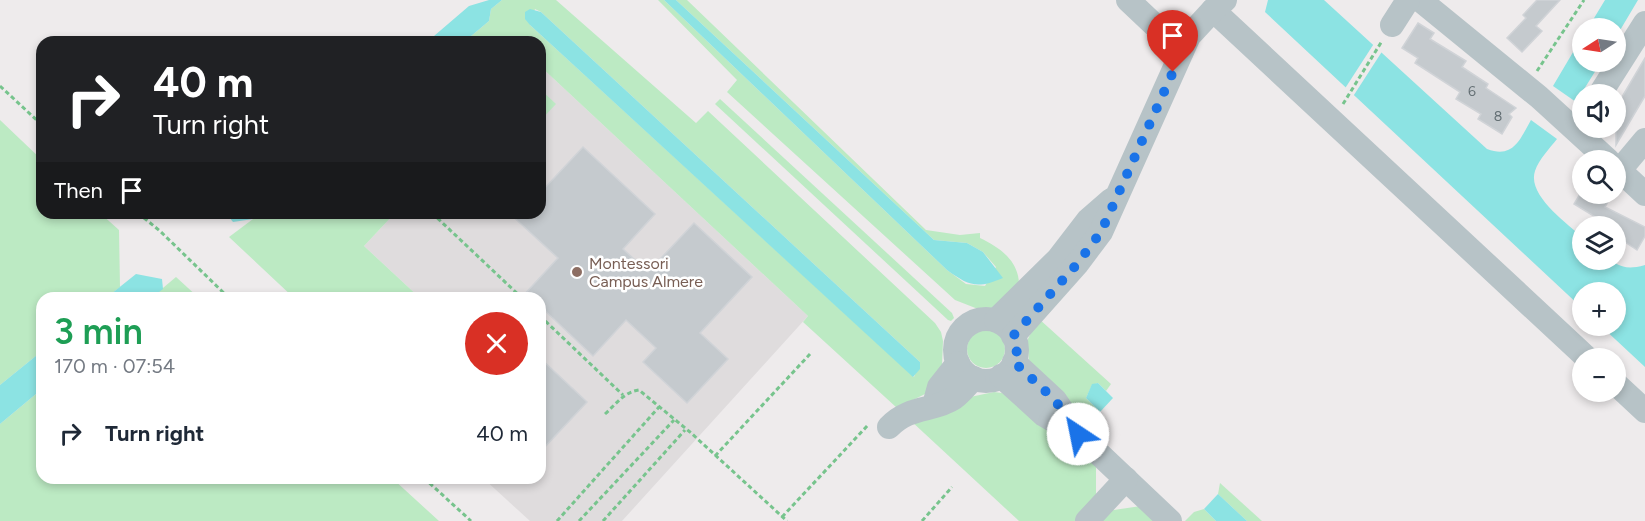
<!DOCTYPE html>
<meta charset="utf-8">
<style>
body{margin:0;font-family:Figtree,sans-serif;background:#f6f6f7;color:#1f2937;height:100vh;display:flex;flex-direction:column;font-size:22px;white-space:nowrap}
*{box-sizing:border-box;margin:0}
p{font-size:20px;color:#747a83}
.icon{flex:none;width:33px;height:33px;fill:none;stroke:currentColor;stroke-width:2;stroke-linecap:round;stroke-linejoin:round}
.map{position:relative;flex:1;overflow:hidden}
.details{position:absolute;left:36px;top:292px;width:510px;height:192px;display:flex;flex-direction:column;background:#fff;border-radius:18px;box-shadow:0 3px 9px #0003}
.details>*{flex:none}
.hud{position:absolute;left:36px;top:36px;width:510px;height:183px;border-radius:18px;box-shadow:0 3px 9px #0003;background:#202124;color:#fff;overflow:hidden}
.needle{width:39px;rotate:258deg}
.tools{position:absolute;left:1572px;top:18px;display:grid;gap:12px}
.tools a{display:grid;place-items:center;width:54px;height:54px;border-radius:50%;background:#fff;box-shadow:0 3px 9px #0003;font-size:30px}
.pin{position:absolute;display:grid;place-items:center;width:51px;height:51px;color:#fff;margin:-62px -26px;border-radius:50% 50% 50% 0;rotate:-45deg;box-shadow:0 0 6px #0007}
.pin .icon{rotate:45deg}
.me{position:absolute;width:66px;margin:-33px;rotate:326deg;stroke-linejoin:round;filter:drop-shadow(0 0 4px #0008)}
.turn{display:flex;align-items:center;gap:21px;height:126px;padding:0 18px;font-size:27px}
.turn .icon{width:78px;height:78px;stroke-width:2.5}
.turn b{display:block;font-size:42px;line-height:51px}
.then{display:flex;align-items:center;height:57px;padding:0 18px;background:#0003;gap:12px;font-size:22px}
.round{display:grid;place-items:center;flex:none;width:63px;height:63px;border-radius:32px;background:#f6f6f7}
.head{display:flex;align-items:center;justify-content:space-between;height:102px;padding:0 18px}
h1{font-size:36px;font-weight:600;line-height:45px;color:#1e9e55}
ul{padding:0;list-style:none}
li{display:flex;align-items:center;gap:18px;height:78px;padding:0 18px}
li div{flex:1}
li b{display:block;font-size:22px}
li em{font-style:normal}
.map>svg:first-child{display:block}
.education{fill:#dfdcdd}
.green{fill:#bceac3;fill-rule:evenodd}
.water{fill:#8ce3e3}
.pier{fill:#eeebec}
.building{fill:#c5cace;stroke:#d0d3d7;stroke-width:1.5}
.lines{fill:none;stroke-linecap:round;stroke-linejoin:round}
.path{stroke:#77c48d;stroke-width:3;stroke-dasharray:4.5 3;stroke-linecap:butt}
.minor{stroke:#b7c3c7;stroke-width:24}
.route{stroke:#1a73e8;stroke-width:10;stroke-dasharray:0 18}
.education-dot{fill:#8d6e63;stroke:#fff;stroke-width:2}
.labels{text-anchor:middle;stroke-width:5;stroke-linejoin:round;paint-order:stroke}
.number-label{font-size:14px;fill:#657075}
.education-label{font-size:16px;fill:#785e54;stroke:#fff;text-anchor:start}
</style>
<div class="map">
<svg width="1645" height="521" viewBox="0 0 1645 521">
<rect width="100%" height="100%" fill="#eeebec"/>
<path class="education" d="M 540,66 L 808,316 L 622,521 L 530,521 L 484,479 L 540,478 L 540,298 L 420,298 L 364,246 L 395,213 L 540,213 Z"/>
<g class="green">
<path d="M 502,0 L 556,0 L 696,123 L 708,111 L 935,323 L 941,332 L 943,341 L 942,365 L 927,393 L 897,408 L 803,322 L 808,316 L 540,66 L 540,42 L 464,42 L 489,21 L 491,9 ZM 535,9 L 541,12 L 920,362 L 914,377 L 530,25 Z"/>
<path d="M 658,0 L 664,0 L 947,270 L 966,284 L 985,286 L 996,267 L 983,252 L 967,243 L 934,240 L 676,0 L 687,0 L 926,230 L 960,235 L 980,233 L 980,238 C 999,247 1018,260 1019,283 L 995,308 L 978,309 L 955,300 L 727,92 L 737,80 Z"/>
<path d="M 540,89 L 556,104 L 540,121 Z"/>
<path d="M 720,99 L 952,313 L 954,318 L 951,321 L 948,320 L 715,104 Z"/>
<path d="M 0,120 L 42,160 L 42,213 L 100,213 L 119,230 L 120,287 L 106,298 L 42,298 L 42,351 L 0,385 Z"/>
<path d="M 261,213 L 395,213 L 364,246 L 420,298 L 294,298 L 229,237 Z"/>
<path d="M 176,277 L 199,298 L 151,298 Z"/>
<path d="M 1038,318 L 1111,384 L 1106,391 L 1098,383 L 1092,385 L 1086,398 L 1100,412 L 1086,430 L 1029,360 L 1027,341 Z"/>
<circle cx="986" cy="349" r="19"/>
<path d="M 42,389 L 42,478 L 393,479 L 439,521 L 0,521 L 0,424 Z"/>
<path d="M 994,392 L 1002,393 L 1071,442 L 1096,465 L 1096,500 L 1077,521 L 1019,521 L 910,420 L 970,397 Z"/>
<path d="M 1220,483 L 1262,521 L 1247,521 L 1218,494 Z"/>
<path d="M 1141,506 L 1157,521 L 1098,521 L 1107,511 Z"/>
<path d="M 1204,509 L 1216,521 L 1185,521 L 1194,512 Z"/>
</g>
<g class="water">
<path d="M 489,0 L 502,0 L 491,9 L 489,21 L 464,42 L 427,42 L 469,6 Z"/>
<path d="M 664,0 L 676,0 L 934,240 L 967,243 L 983,252 L 1003,278 C 977,289 969,286 947,270 Z"/>
<path d="M 1268,0 L 1324,0 L 1487,149 C 1514,159 1520,139 1531,120 L 1557,139 C 1550,148 1539,159 1535,171 C 1527,195 1566,222 1582,237 L 1582,260 C 1589,260 1596,259 1602,260 C 1621,262 1620,272 1645,265 L 1645,367 L 1601,326 L 1616,326 L 1616,292 L 1582,292 L 1582,308 L 1265,12 Z"/>
<path d="M 1605,0 L 1638,0 L 1616,37 L 1616,28 L 1588,28 Z"/>
<path d="M 530,9 L 541,12 L 920,362 L 920,369 L 913,377 L 530,25 L 525,19 L 525,12 Z"/>
<path d="M 1582,37 L 1582,62 L 1601,62 L 1576,102 L 1553,86 Z"/>
<path d="M 234,213 L 261,213 L 253,219 L 233,222 L 229,217 Z"/>
<path d="M 136,274 L 162,279 L 163,289 L 151,298 L 106,298 Z"/>
<path d="M 42,351 L 42,389 L 0,424 L 0,385 Z"/>
<path d="M 1098,383 L 1113,398 L 1100,412 L 1086,398 L 1092,384 Z"/>
<path d="M 1218,494 L 1247,521 L 1216,521 L 1204,509 Z"/>
</g>
<path class="pier" d="M 1375,42 L 1383,50 L 1352,98 L 1344,90 Z"/>
<g class="building">
<path d="M 1537,0 L 1560,0 L 1536,26 L 1542,31 L 1522,52 L 1507,38 L 1526,18 L 1523,15 Z"/>
<path d="M 1418,23 L 1434,33 L 1430,39 L 1466,61 L 1462,67 L 1488,84 L 1486,88 L 1516,108 L 1509,114 L 1512,117 L 1502,134 L 1478,119 L 1481,114 L 1456,99 L 1460,92 L 1415,63 L 1418,58 L 1402,48 Z"/>
<path d="M 1645,58 L 1645,96 L 1616,145 L 1616,107 Z"/>
<path d="M 583,147 L 655,214 L 623,249 L 648,272 L 694,223 L 752,277 L 700,333 L 728,359 L 687,403 L 643,362 L 656,348 L 626,320 L 593,356 L 540,306 L 540,298 L 521,298 L 558,258 L 509,213 L 540,213 L 540,193 Z"/>
<path d="M 1580,194 L 1597,194 L 1609,200 L 1605,207 L 1645,227 L 1645,236 L 1637,250 L 1616,236 L 1616,226 L 1610,226 L 1574,204 Z"/>
<path d="M 540,358 L 587,402 L 540,452 Z"/>
</g>
<g class="lines">
<g class="path">
<path d="M 1537,71 L 1584,0"/>
<path d="M 0,86 L 42,125"/>
<path d="M 1343,104 L 1382,41"/>
<path d="M 138,213 L 160,231 L 229,298"/>
<path d="M 432,213 L 522,298"/>
<path d="M 540,316 L 623,395"/>
<path d="M 605,414 C 616,404 624,392 639,390 L 690,432 L 787,521"/>
<path d="M 715,456 L 810,354"/>
<path d="M 424,478 L 471,521"/>
<path d="M 782,517 L 869,424"/>
<path d="M 557,521 L 659,407"/>
<path d="M 579,521 L 674,420"/>
<path d="M 603,521 L 685,430"/>
<path d="M 922,521 L 952,487"/>
</g>
<g class="minor">
<path d="M 1128,0 L 1182,51"/>
<path d="M 1420,0 L 1539,97 L 1608,160"/>
<path d="M 1213,10 L 1587,358"/>
<path d="M 1392,25 L 1408,0"/>
<path d="M 1600,94 L 1645,23"/>
<path d="M 1616,167 L 1645,194"/>
<path d="M 1619,171 L 1645,140"/>
<circle cx="986" cy="350" r="31"/>
<path d="M 996,320 L 1058,259 L 1088,220 L 1111,200"/>
<path d="M 1013,336 L 1077,264 L 1101,232 L 1189,36 L 1213,10 L 1225,0"/>
<path d="M 1014,362 L 1055,400 L 1078,434 L 1170,521"/>
<path d="M 1001,376 L 1044,415 L 1073,432"/>
<path d="M 1616,384 L 1645,411"/>
<path d="M 934,405 L 939,387 L 958,363"/>
<path d="M 889,427 C 910,405 933,412 954,398 C 961,393 968,384 974,378"/>
<path d="M 1087,521 L 1126,479"/>
</g>
</g>
<g class="lines">
<path class="route" d="M 1078,434 L 1055,400 L 1014,362 L 1017,353 L 1013,336 L 1077,264 L 1101,232 L 1173,72"/>
</g>
<circle class="education-dot" cx="577" cy="272" r="6"/>
<g class="labels">
<g class="number-label">
<text x="1472" y="96">6</text>
<text x="1498" y="121">8</text>
</g>
<g class="education-label">
<text x="589" y="269">Montessori<tspan x="589" dy="18">Campus Almere</tspan></text>
</g>
</g>
</svg>
<div class="tools">
<a><svg class="needle" viewBox="-14 -14 28 28"><path d="M0-13l5 13h-10z" fill="#e53935"/><path d="M0 13l5-13h-10z" fill="#747a83"/></svg></a>
<a><svg class="icon" aria-label="sound" viewBox="0 0 24 24"><path d="M4 9h4l5-4v14l-5-4H4zM17 9q2 3 0 6"/></svg></a>
<a><svg class="icon" aria-label="search" viewBox="0 0 24 24"><circle cx="10" cy="10" r="6"/><path d="M15 15l6 6"/></svg></a>
<a><svg class="icon" aria-label="layers" viewBox="0 0 24 24"><path d="M12 4l9 5-9 5-9-5zM3 14l9 5 9-5"/></svg></a>
<a>+</a>
<a>−</a>
</div>
<div class="pin" style="left:1173px;top:72px;background:#d93025"><svg class="icon" aria-label="arrive" viewBox="0 0 24 24"><path d="M6 21V4h12l-3 4 3 4H6"/></svg></div>
<svg class="me" style="left:1078px;top:434px" viewBox="-20 -20 40 40"><circle r="19" fill="#fff"/><path d="M0-13L10 11 0 6-10 11z" fill="#1a73e8"/></svg>
<div class="hud">
<div class="turn"><svg class="icon" aria-label="right" viewBox="0 0 24 24"><path d="M7 20v-9h11M14 6l5 5-5 5"/></svg><div><b>40 m</b>Turn right</div></div>
<div class="then">Then<svg class="icon" aria-label="arrive" viewBox="0 0 24 24"><path d="M6 21V4h12l-3 4 3 4H6"/></svg></div>
</div>
<section class="details">
<div class="head"><div><h1>3 min</h1><p>170 m · 07:54</p></div><a class="round" style="background:#d93025;color:#fff"><svg class="icon" aria-label="close" viewBox="0 0 24 24"><path d="M6 6l12 12M18 6L6 18"/></svg></a></div>
<ul>
<li><svg class="icon" aria-label="right" viewBox="0 0 24 24"><path d="M7 20v-9h11M14 6l5 5-5 5"/></svg><div><b>Turn right</b></div><em>40 m</em></li>
</ul>
</section>
</div>
